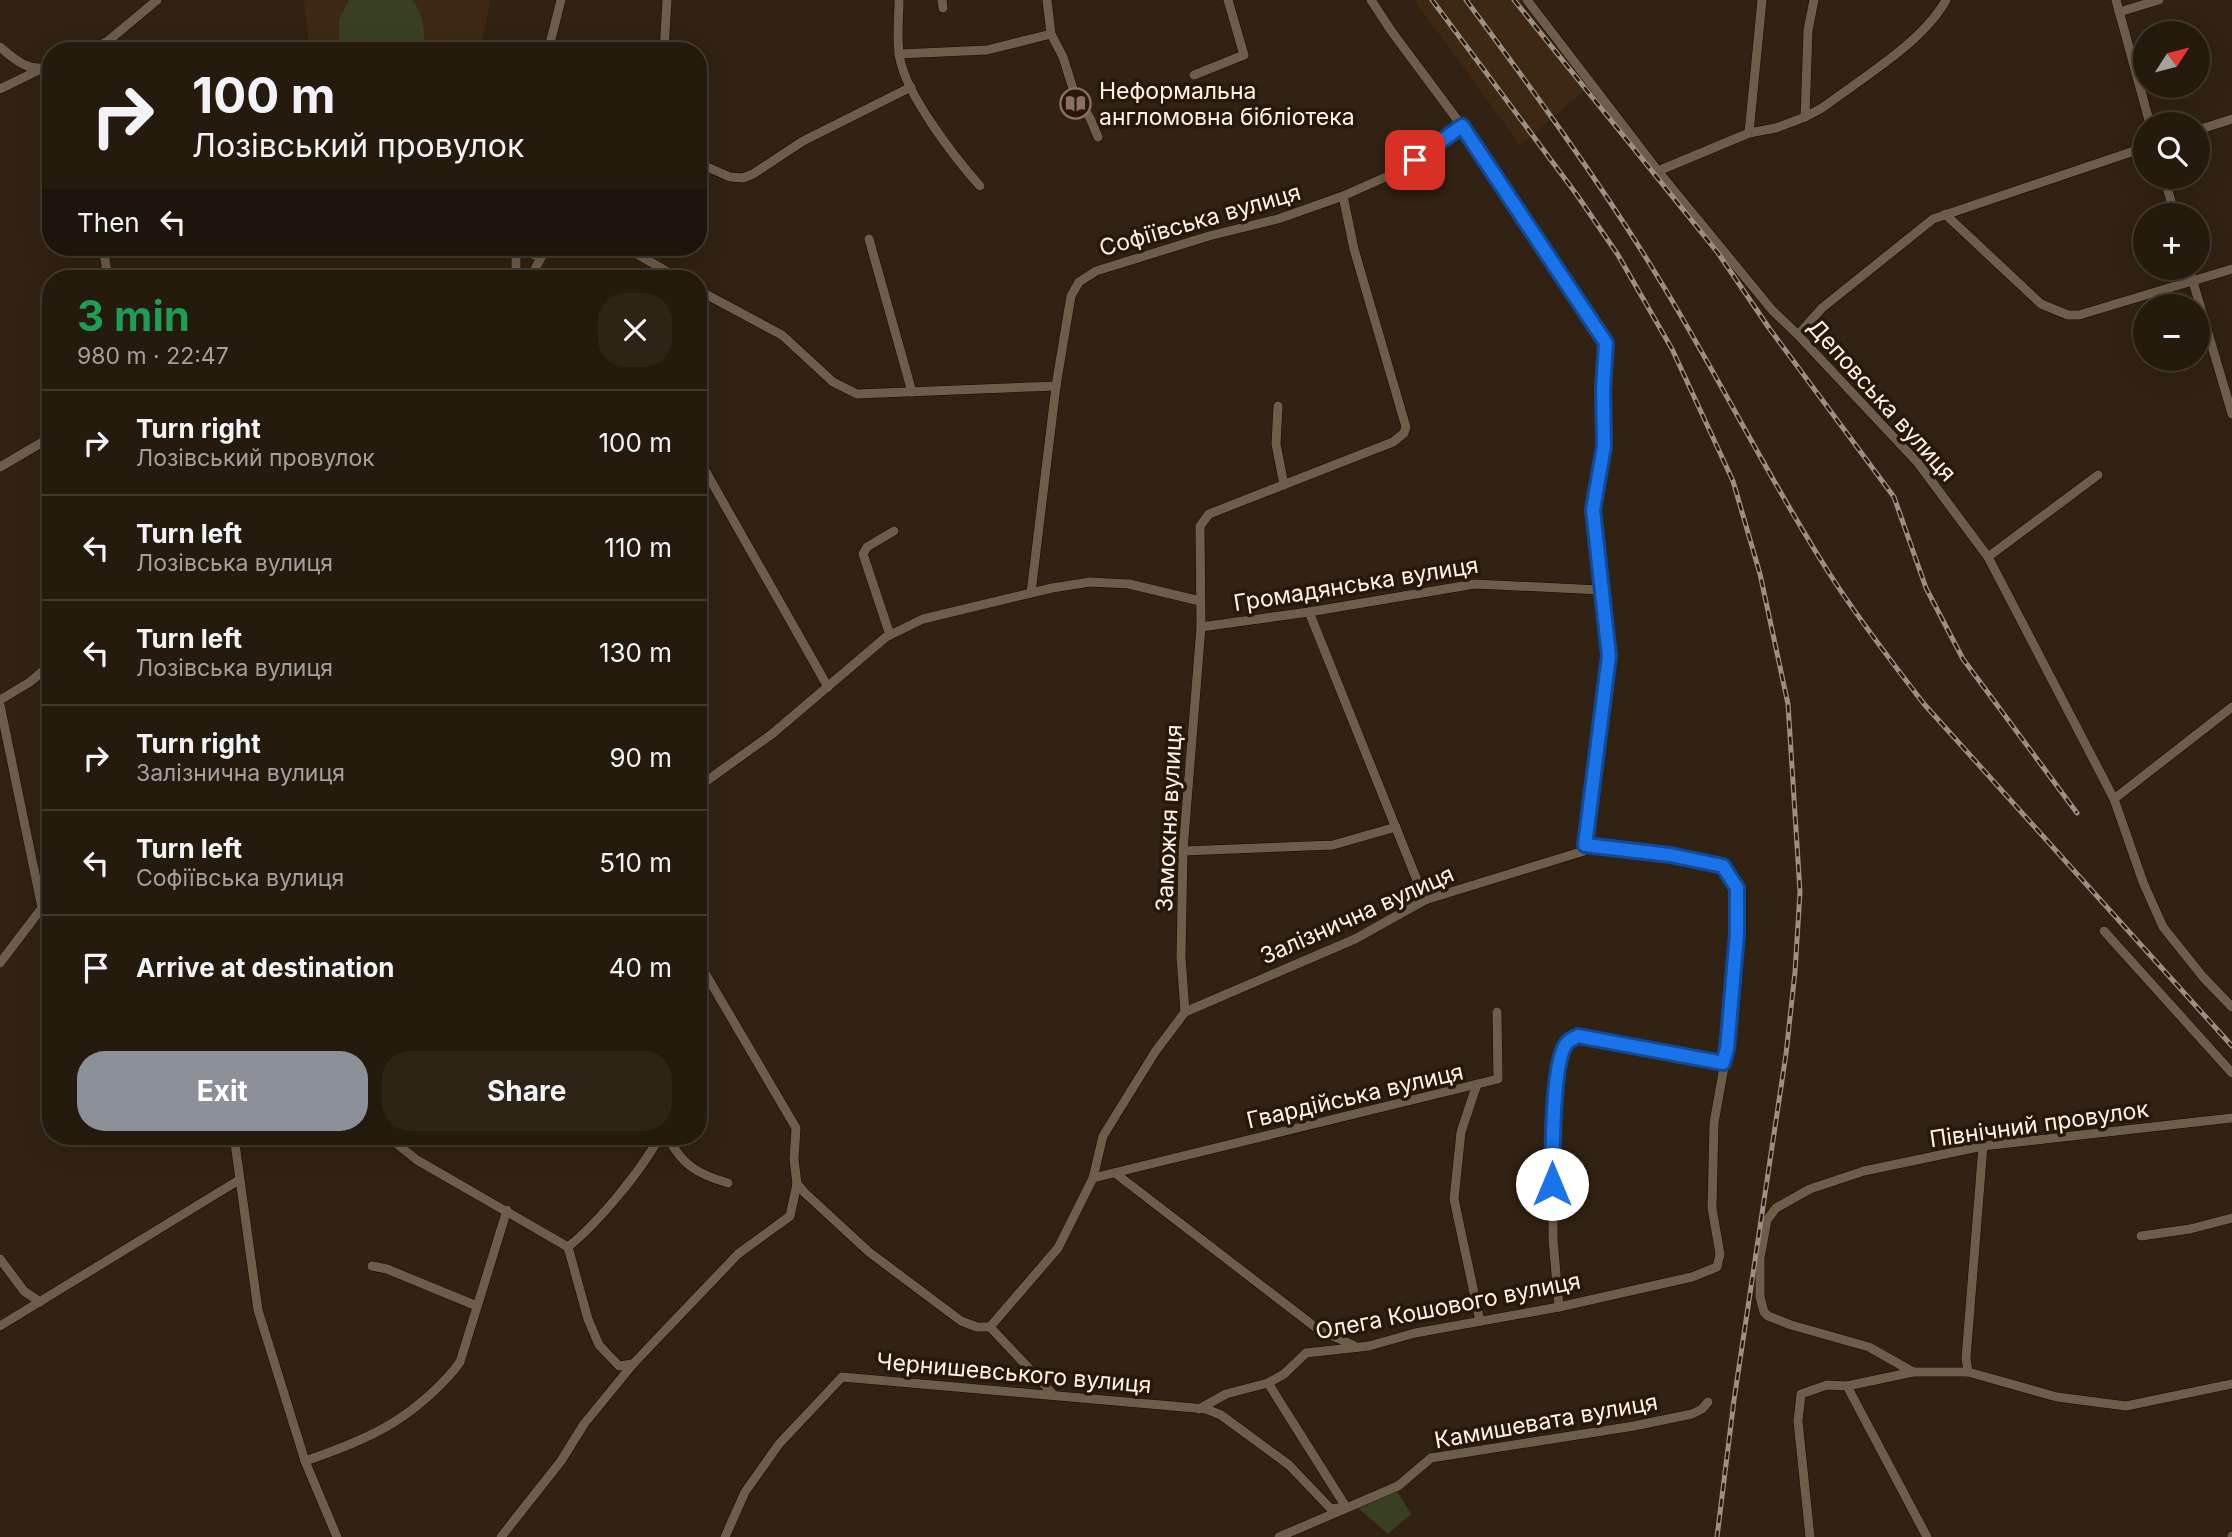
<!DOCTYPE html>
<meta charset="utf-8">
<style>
body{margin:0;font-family:Inter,sans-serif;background:#2d2317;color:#f1f3f6;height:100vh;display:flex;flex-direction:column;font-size:26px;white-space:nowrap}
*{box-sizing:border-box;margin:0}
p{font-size:23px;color:#a3a19e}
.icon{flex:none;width:38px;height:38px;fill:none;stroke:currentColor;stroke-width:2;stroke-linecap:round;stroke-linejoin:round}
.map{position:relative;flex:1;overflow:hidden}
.panel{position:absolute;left:42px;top:270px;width:665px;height:875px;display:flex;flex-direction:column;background:#251a0e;border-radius:28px;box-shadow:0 7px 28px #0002,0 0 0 2px #42382e}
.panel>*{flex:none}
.top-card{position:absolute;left:42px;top:42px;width:665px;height:214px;border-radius:28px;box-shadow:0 7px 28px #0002,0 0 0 2px #42382e;background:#251a0e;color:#f1f3f6;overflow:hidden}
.needle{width:46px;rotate:54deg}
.fabs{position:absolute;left:2133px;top:21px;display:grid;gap:14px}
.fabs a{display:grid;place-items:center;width:77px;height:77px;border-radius:50%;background:#251a0e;box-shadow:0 7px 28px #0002,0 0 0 2px #42382e;font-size:35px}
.pin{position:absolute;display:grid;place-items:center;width:60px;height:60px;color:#fff;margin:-30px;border-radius:14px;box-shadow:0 4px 10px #0006}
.me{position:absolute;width:77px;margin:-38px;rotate:0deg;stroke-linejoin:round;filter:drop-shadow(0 0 5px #0008)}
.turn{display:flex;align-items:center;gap:24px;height:147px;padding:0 35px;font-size:32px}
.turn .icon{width:91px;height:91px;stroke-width:2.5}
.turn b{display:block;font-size:49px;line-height:60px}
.then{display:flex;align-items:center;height:66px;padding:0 35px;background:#0003;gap:14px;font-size:26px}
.round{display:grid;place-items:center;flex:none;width:74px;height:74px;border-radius:28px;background:#2d2317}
.headline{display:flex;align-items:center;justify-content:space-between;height:119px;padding:0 35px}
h1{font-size:42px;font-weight:700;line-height:52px;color:#1e9e55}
.primary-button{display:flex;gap:14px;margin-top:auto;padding:14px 35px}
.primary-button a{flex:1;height:80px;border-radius:28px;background:#8c9099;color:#fff;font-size:28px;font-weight:700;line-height:80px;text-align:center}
.primary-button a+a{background:#2d2317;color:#f1f3f6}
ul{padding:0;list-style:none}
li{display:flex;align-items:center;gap:21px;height:105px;padding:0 35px;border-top:2px solid #42382e}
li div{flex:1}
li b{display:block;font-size:26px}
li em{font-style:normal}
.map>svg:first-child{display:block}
.built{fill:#3c2813}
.green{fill:#393f21}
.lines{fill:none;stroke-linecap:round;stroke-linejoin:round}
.street-casing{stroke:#190b01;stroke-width:10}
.street{stroke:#6f5d4c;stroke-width:9}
.rail-casing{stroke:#9c9084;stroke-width:5}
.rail{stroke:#271809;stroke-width:2.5;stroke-dasharray:8;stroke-linecap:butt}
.route-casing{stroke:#114b97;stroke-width:18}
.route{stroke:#1a73e8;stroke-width:12}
.labels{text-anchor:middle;stroke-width:7;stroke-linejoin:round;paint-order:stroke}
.poi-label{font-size:23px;fill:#fdf3e9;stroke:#271809;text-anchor:start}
.street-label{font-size:23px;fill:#fdf3e9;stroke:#271809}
</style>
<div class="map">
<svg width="2232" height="1537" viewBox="0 0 2232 1537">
<rect width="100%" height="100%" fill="#312213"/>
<g class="built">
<path d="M 304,0 L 490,0 L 481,51 L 309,51 Z"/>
<path d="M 1414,0 L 1520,0 L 1587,89 L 1520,145 Z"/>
</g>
<g class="green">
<path d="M 349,0 L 412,0 C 425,15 424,32 425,51 L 339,51 L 339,19 Z"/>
<path d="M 1397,1491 L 1411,1514 L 1388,1534 L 1358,1508 Z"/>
</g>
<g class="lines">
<defs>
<g id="street">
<path d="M 899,0 C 899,19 896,41 900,59 C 907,96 955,158 980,186"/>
<path d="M 942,0 L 943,8"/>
<path d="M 1047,0 L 1051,34 L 1063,57 L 1075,95 L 1090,118 L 1098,137"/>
<path d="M 1527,0 L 1658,171 L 1772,310 L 1798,335 L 1918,463 L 1988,557 L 2114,799 L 2143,882 L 2163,927 L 2203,977 L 2232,1007"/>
<path d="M 2116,0 L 2150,124"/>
<path d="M 2119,12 L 2159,0"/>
<path d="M 0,47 C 16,61 30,73 51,66"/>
<path d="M 89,51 L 108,41 L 157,0"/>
<path d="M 548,51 L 561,0"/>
<path d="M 664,51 L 667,0"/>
<path d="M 899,54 L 987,50 L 1051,34"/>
<path d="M 1194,75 L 1244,55 L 1228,0"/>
<path d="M 0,89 L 39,70"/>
<path d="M 1805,117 L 1808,30 L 1814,0"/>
<path d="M 2198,130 L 2232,119"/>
<path d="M 1749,133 L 1762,0"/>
<path d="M 698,163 L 730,177 L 743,178 L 753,174 L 803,141 L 911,87"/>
<path d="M 1658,171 L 1749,133 L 1776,128 L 1805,117 L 1822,108 C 1862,78 1922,43 1946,0"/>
<path d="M 2164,177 L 2175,215"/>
<path d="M 1945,214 L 2041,304 L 2068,315 L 2079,315 L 2232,269"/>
<path d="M 869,239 L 912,392"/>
<path d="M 103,247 L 108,278"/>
<path d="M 522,247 L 534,255 L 543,254"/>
<path d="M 625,247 L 678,278"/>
<path d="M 2189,268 L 2232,414"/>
<path d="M 516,278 L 516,247"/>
<path d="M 530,278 L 543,254 L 549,247"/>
<path d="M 698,290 L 782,335 L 833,382 L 857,394 L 1056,386"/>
<path d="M 1798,335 L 1822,308 L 1933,219 L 2146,147"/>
<path d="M 1278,406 L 1276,444 L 1284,485"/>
<path d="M 698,458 L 828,687"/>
<path d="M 0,467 L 51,437"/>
<path d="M 1988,557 L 2098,475"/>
<path d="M 1031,593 L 1056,386 L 1071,296 L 1079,282 L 1096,271 L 1209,236 L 1278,219 L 1343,196 L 1397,172 L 1462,126"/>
<path d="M 1309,612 L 1425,900"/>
<path d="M 1201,627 L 1309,612 L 1475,584 L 1600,590"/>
<path d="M 890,635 L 863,554 L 867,547 L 894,531"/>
<path d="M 0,700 L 30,682 L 51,664"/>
<path d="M 0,705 L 42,908"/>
<path d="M 698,787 L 772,734 L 886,637 L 923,619 L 1052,588 L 1090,582 L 1129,584 L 1200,601"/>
<path d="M 2114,799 L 2232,707"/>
<path d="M 1183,851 L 1333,845 L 1396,827"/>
<path d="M 2104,931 L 2232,1073"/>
<path d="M 698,961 L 796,1128 L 794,1159 L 797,1184 L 805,1193 L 869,1252 L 961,1321 L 977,1327 L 990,1327 L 1053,1394"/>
<path d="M 0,963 L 51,896"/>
<path d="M 1185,1012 L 1355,939 L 1425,900 L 1584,851 L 1609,656 L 1593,510 L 1604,446 L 1603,389 L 1606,343 L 1462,126 L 1392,32 L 1371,0"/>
<path d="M 1185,1012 L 1181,957 L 1183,851 L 1201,627 L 1200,526 L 1209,514 L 1393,442 L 1404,433 L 1406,427 L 1354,249 L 1343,196"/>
<path d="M 1477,1084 L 1461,1132 L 1454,1199 L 1480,1321"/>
<path d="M 234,1136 L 258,1310 L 305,1461 L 337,1537"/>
<path d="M 387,1136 L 417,1160 L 568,1247 L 588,1319 L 599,1345 L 619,1366 L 633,1364"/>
<path d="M 667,1136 C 682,1165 697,1174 728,1183"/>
<path d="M 1115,1173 L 1319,1330 L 1353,1345"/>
<path d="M 1093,1178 L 1498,1079 L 1497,1012"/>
<path d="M 2141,1236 L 2190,1229 L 2232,1218"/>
<path d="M 568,1247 C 599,1222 641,1171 660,1136"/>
<path d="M 0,1259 L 24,1291 L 40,1302"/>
<path d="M 372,1266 L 387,1269 L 477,1306"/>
<path d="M 1559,1307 L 1553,1240 L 1553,1122 L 1561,1056 L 1567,1042 L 1578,1036 L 1723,1063"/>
<path d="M 0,1326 L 239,1180"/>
<path d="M 990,1327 L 1058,1248 L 1093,1178 L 1103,1136 L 1155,1052 L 1185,1012"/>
<path d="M 1913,1372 L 1869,1347 L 1791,1325 L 1768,1316 L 1764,1312 L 1760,1297 L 1760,1258 L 1767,1220 L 1776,1208 L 1810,1189 L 1864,1171 L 1983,1146 L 2232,1118"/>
<path d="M 1968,1372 L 1966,1358 L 1983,1146"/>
<path d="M 1847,1386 L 1927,1537"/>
<path d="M 1199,1409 L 1226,1394 L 1268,1383 L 1284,1374 L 1306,1353 L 1369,1346 L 1415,1333 L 1559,1307 L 1692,1277 L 1717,1267 L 1720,1254 L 1712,1208 L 1714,1123 L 1727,1050 L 1737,934 L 1737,888 L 1723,866 L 1670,855 L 1585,845"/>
<path d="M 305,1461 C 367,1440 410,1421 454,1370 L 460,1362 L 507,1210"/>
<path d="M 501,1537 L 561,1461 L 584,1424 L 633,1364 L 738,1254 L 790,1216 L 797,1184"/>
<path d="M 725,1537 L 745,1492 L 779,1444 L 842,1377 L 1206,1409 L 1221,1415 L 1289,1465 L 1331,1509 L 1346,1507 L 1268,1383"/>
<path d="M 1279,1537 L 1398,1486 L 1431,1458 L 1634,1426 L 1692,1414 L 1702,1409 L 1708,1402"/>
<path d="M 1810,1537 L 1798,1421 L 1801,1394 L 1827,1385 L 1847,1386 L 1913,1372 L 1968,1372 L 2057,1397 L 2126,1406 L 2232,1384"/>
<path d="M 2232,1537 L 2232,1536"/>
</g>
</defs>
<use href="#street" class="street-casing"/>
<use href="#street" class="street"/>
<defs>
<g id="rail">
<path d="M 1432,0 L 1577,195 L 1618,255 L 1672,349 L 1733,481 L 1760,574 L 1788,704 L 1800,892 L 1795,972 L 1786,1054 L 1734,1400 L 1717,1537"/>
<path d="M 1466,0 C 1532,89 1598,179 1656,274 C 1717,373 1768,478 1831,576 C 1859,620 1892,662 1924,704 L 2232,1046"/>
<path d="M 1514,0 L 1718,253 L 1769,328 L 1894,497 L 1926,588 L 1963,659 L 2077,813"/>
</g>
</defs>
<use href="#rail" class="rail-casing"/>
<use href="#rail" class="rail"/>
</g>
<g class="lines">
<defs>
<path id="route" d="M 1415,160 L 1462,126 L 1606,343 L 1603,389 L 1604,446 L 1593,510 L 1609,656 L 1585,845 L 1670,855 L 1723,866 L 1737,888 L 1737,934 L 1727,1049 L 1723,1063 L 1578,1036 C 1575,1038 1571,1039 1568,1042 C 1551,1057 1553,1159 1552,1184"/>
</defs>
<use href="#route" class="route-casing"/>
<use href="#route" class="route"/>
</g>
<defs>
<symbol id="library-ring" viewBox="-11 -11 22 22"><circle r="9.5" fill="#271809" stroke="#8d6e63" stroke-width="1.5"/><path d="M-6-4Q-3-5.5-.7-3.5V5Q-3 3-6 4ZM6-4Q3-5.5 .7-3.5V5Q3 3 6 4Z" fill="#8d6e63"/></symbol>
</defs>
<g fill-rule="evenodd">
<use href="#library-ring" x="1058" y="86" width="35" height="35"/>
</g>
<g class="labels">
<g class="poi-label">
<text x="1099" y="99">Неформальна<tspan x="1099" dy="26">англомовна бібліотека</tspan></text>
</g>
<g class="street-label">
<text transform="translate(1200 220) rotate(-16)" y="8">Софіївська вулиця</text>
<text transform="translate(1882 400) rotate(48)" y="8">Деповська вулиця</text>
<text transform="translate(1356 584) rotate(-9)" y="8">Громадянська вулиця</text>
<text transform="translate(1169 818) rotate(-87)" y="8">Заможня вулиця</text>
<text transform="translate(1357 915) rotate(-24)" y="8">Залізнична вулиця</text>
<text transform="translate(1355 1096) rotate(-13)" y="8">Гвардійська вулиця</text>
<text transform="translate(2039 1124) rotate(-8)" y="8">Північний провулок</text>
<text transform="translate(1448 1306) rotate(-11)" y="8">Олега Кошового вулиця</text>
<text transform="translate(1014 1373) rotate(5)" y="8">Чернишевського вулиця</text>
<text transform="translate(1546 1421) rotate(-10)" y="8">Камишевата вулиця</text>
</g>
</g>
</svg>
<div class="fabs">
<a><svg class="needle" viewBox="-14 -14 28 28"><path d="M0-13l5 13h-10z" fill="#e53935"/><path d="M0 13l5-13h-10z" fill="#a3a19e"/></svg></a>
<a><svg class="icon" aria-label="search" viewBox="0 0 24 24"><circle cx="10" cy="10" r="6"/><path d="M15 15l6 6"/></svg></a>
<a>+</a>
<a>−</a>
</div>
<div class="pin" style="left:1415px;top:160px;background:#d93025"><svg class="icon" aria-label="arrive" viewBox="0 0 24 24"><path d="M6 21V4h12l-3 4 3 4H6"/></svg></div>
<svg class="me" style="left:1552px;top:1184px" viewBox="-20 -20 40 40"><circle r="19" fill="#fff"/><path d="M0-13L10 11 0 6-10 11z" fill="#1a73e8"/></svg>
<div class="top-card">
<div class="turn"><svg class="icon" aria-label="right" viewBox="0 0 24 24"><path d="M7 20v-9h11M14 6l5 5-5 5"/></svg><div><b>100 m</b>Лозівський провулок</div></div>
<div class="then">Then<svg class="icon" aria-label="left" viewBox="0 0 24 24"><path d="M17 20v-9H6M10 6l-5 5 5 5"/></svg></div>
</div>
<section class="panel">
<div class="headline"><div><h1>3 min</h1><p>980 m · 22:47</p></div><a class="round"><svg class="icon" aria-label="close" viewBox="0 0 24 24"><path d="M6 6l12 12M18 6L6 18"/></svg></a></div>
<ul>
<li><svg class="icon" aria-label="right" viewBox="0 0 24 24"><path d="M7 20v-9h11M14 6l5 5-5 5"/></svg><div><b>Turn right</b><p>Лозівський провулок</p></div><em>100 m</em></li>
<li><svg class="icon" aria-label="left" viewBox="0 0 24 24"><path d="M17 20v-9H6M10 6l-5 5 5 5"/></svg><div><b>Turn left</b><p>Лозівська вулиця</p></div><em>110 m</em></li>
<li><svg class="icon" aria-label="left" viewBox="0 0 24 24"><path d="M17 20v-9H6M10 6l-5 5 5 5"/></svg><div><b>Turn left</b><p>Лозівська вулиця</p></div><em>130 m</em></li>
<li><svg class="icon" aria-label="right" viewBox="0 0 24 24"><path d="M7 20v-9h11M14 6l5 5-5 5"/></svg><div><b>Turn right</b><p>Залізнична вулиця</p></div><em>90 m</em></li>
<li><svg class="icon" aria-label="left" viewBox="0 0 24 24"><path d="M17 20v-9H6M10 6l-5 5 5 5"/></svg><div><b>Turn left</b><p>Софіївська вулиця</p></div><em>510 m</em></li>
<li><svg class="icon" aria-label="arrive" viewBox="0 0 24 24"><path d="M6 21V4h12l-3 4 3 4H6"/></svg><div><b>Arrive at destination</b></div><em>40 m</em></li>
</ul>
<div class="primary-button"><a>Exit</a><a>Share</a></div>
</section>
</div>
